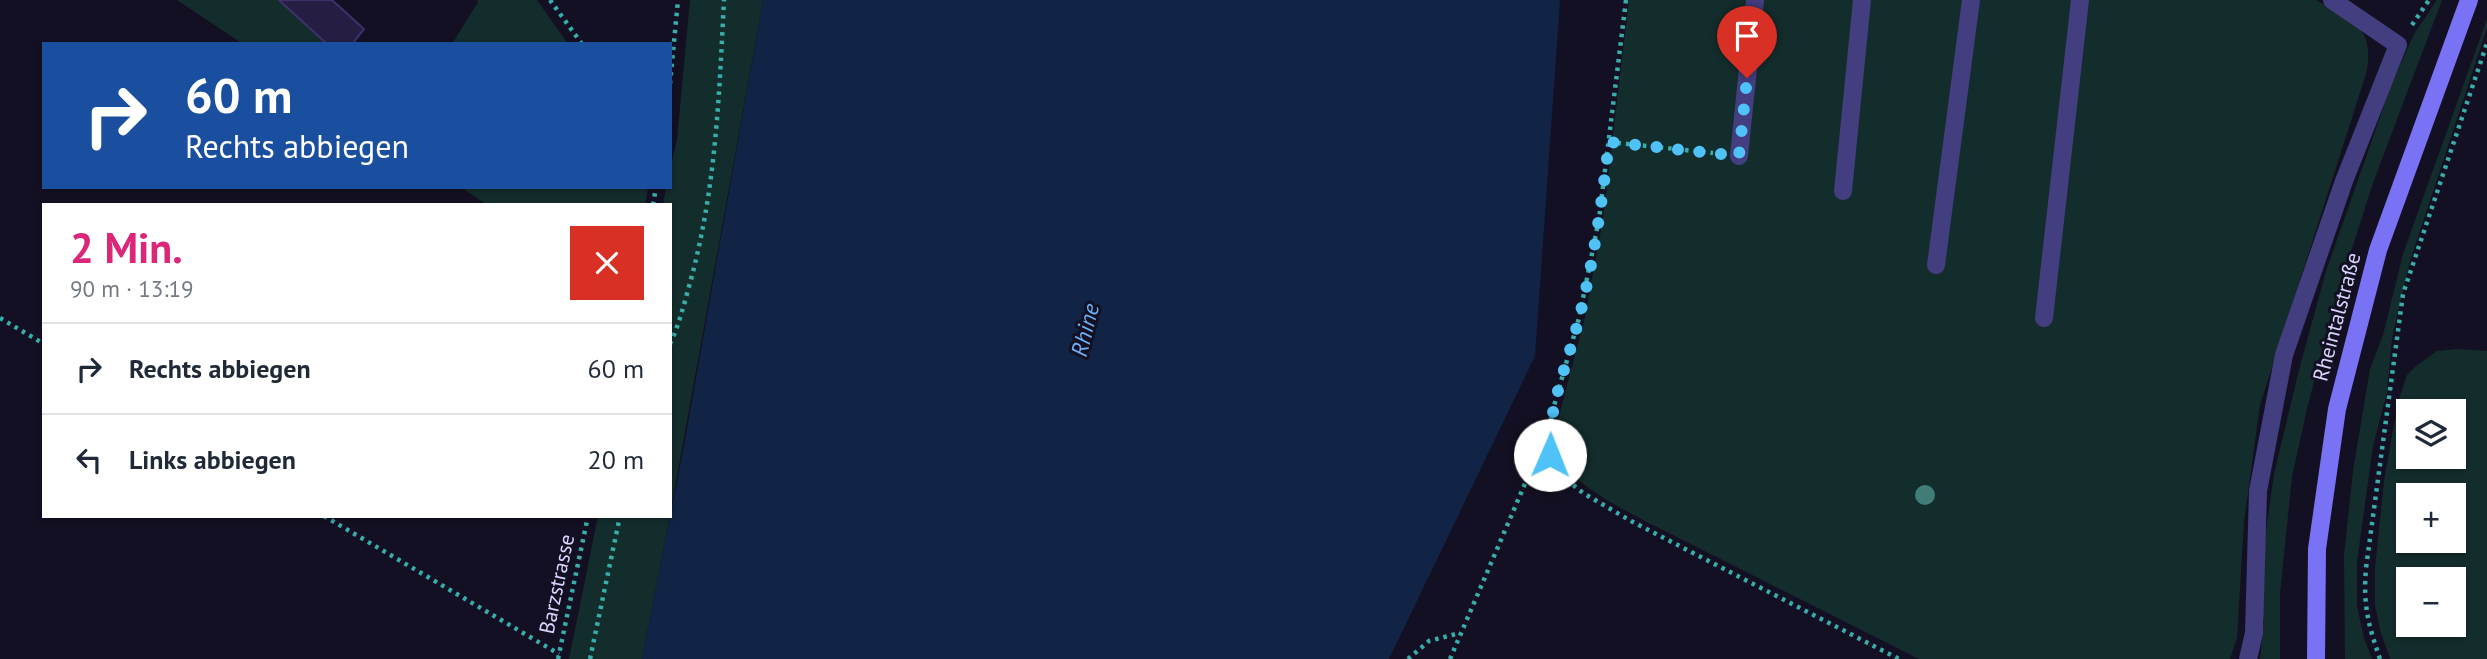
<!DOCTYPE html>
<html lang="de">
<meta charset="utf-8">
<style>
body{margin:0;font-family:"PT Sans",sans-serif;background:#f2f2f3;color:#1f2937;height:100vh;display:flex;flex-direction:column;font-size:26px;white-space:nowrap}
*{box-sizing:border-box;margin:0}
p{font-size:23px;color:#747a83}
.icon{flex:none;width:38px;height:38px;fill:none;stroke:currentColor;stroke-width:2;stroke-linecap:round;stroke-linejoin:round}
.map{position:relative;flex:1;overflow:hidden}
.drawer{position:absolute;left:42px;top:203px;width:630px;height:315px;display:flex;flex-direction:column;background:#fff;border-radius:0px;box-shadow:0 2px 5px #0004}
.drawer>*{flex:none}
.guide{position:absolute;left:42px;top:42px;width:630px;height:147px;border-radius:0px;box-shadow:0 2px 5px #0004;background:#1a4fa0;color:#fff;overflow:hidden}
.fabs{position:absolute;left:2396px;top:399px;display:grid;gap:14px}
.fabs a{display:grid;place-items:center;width:70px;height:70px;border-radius:0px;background:#fff;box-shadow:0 2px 5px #0004;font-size:35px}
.pin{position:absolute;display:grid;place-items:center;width:60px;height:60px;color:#fff;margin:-72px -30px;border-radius:50% 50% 50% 0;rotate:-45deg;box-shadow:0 0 7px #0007}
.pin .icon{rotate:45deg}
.me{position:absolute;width:77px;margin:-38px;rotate:1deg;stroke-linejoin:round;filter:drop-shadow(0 0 5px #0008)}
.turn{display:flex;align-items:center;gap:24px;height:147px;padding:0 28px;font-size:32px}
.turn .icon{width:91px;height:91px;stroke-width:2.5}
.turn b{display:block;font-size:49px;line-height:60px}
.round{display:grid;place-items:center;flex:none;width:74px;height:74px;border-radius:0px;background:#f2f2f3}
.overview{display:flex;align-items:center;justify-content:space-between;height:119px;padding:0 28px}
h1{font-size:42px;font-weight:700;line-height:52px;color:#db2777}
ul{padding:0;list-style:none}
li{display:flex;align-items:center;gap:21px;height:91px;padding:0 28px;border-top:2px solid #e0e1e3}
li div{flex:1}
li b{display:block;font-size:26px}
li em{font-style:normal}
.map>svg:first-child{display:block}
.green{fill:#132d2c;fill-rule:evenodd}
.water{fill:#112445}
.building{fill:#261d43;stroke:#3e316d;stroke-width:2}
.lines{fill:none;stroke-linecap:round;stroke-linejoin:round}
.path{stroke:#37aea9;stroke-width:4.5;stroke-dasharray:3.5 5;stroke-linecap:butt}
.lane{stroke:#423e7f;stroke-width:18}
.secondary{stroke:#7972f5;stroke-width:18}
.tree{fill:#417d78}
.route{stroke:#4fc3f7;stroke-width:12;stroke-dasharray:0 21.6}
.labels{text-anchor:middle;stroke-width:6;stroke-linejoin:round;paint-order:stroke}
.street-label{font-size:21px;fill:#dad5fc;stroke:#141023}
.water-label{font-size:23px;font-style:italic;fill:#6ab1f5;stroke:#141023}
</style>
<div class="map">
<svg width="2487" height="659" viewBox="0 0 2487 659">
<rect width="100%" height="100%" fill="#141023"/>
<g class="green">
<path d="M 177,0 L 279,0 L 327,44 L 243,44 Z"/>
<path d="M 477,0 L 537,0 L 568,44 L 452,44 L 478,2 Z"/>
<path d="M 690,0 L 763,0 L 670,515 L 670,205 L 663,205 L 666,187 L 670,187 L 670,169 L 677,140 Z"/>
<path d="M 1629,0 L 2316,0 C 2352,21 2376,27 2366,74 L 2260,405 L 2244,522 L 2237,638 L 2230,659 L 1919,659 L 1645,521 C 1619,507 1570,483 1559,455 C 1556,446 1556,437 1556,428 L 1585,317 L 1603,219 Z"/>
<path d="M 2437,0 L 2442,0 L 2373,183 L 2332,311 L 2307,409 L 2292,477 L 2280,593 L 2280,659 L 2260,659 L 2264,622 L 2259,582 L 2274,474 L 2299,370 L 2326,271 L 2391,86 L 2414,34 Z"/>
<path d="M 2487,19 L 2487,28 L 2410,261 L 2392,338 L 2387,392 L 2373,446 L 2357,562 L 2357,606 L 2364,638 L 2372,659 L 2345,659 L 2344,555 L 2353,471 L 2370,369 L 2383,335 L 2403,254 Z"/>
<path d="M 461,187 L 648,187 L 648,188 L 645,205 L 487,205 Z"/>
<path d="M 2457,349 L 2487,351 L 2487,659 L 2390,659 L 2380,630 L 2375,605 L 2375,568 L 2384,481 L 2398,402 L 2407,375 L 2416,366 L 2437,351 ZM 2408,411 L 2454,411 L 2454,457 L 2408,457 ZM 2408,495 L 2454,495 L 2454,541 L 2408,541 ZM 2408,579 L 2454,579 L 2454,625 L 2408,625 Z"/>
<path d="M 598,516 L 670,516 L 642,659 L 569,659 Z"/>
</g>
<path class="water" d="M 763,0 L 1560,0 L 1535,356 L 1389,659 L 642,659 L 684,446 Z"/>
<path class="building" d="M 279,0 L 332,0 L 364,29 L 352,44 L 327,44 Z"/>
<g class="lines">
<g class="path">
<path d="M 550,0 L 582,44"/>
<path d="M 1626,0 L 1599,219 L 1579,318 L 1552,413 L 1548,435 L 1550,455 L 1561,475 L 1583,493 L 1631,521 L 1899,659"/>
<path d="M 2412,25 L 2429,0"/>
<path d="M 670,84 L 678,0"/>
<path d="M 1609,142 L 1713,153"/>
<path d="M 653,205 L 656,187"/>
<path d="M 0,318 L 44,344"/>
<path d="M 670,344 C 679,325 684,304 690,283 C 716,188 719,98 724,0"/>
<path d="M 324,516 L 559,654"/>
<path d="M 558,659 L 588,516"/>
<path d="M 590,659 L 620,516"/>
<path d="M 1408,659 L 1429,641 L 1460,633"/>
<path d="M 1450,659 L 1527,479 L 1550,455"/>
<path d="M 2380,659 C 2368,624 2363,605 2366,568 L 2403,294 L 2487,43"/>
</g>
<g class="lane">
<path d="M 1739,156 L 1755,0"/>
<path d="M 1843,191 L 1862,0"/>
<path d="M 1936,265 L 1971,0"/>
<path d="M 2044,318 L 2080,0"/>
<path d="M 2248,659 L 2254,633 L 2258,491 L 2284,355 L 2344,181 L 2398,45 L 2332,0"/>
</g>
<path class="secondary" d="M 2316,659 L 2317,549 L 2337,409 L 2378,250 L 2469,0"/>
</g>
<circle class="tree" cx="1925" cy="495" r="10"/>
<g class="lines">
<path class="route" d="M 1550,455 C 1547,408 1568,364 1579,318 C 1594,261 1602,201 1609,142 L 1739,156 L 1747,78"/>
</g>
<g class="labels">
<g class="street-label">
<text transform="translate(2337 317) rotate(-75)" y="7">Rheintalstraße</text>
<text transform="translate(557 584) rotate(-78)" y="7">Barzstrasse</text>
</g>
<g class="water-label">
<text transform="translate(1085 330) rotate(-76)" y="8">Rhine</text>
</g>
</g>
</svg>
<div class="fabs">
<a><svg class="icon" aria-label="layers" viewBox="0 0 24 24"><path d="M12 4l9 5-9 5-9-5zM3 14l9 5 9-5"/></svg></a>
<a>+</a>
<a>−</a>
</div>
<div class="pin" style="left:1747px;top:78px;background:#d93025"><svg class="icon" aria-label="arrive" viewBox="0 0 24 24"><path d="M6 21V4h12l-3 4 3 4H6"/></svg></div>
<svg class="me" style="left:1550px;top:455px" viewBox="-20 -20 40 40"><circle r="19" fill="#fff"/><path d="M0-13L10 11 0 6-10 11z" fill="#4fc3f7"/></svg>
<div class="guide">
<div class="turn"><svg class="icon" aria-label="right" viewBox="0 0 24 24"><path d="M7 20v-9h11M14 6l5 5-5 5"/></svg><div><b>60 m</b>Rechts abbiegen</div></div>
</div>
<section class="drawer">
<div class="overview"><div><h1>2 Min.</h1><p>90 m · 13:19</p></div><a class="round" style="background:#d93025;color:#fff"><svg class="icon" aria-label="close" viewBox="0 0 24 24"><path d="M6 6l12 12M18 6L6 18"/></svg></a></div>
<ul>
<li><svg class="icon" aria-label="right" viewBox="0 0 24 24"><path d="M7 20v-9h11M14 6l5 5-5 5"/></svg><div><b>Rechts abbiegen</b></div><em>60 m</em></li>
<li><svg class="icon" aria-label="left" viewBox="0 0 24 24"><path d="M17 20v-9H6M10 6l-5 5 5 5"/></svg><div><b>Links abbiegen</b></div><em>20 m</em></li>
</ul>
</section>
</div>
